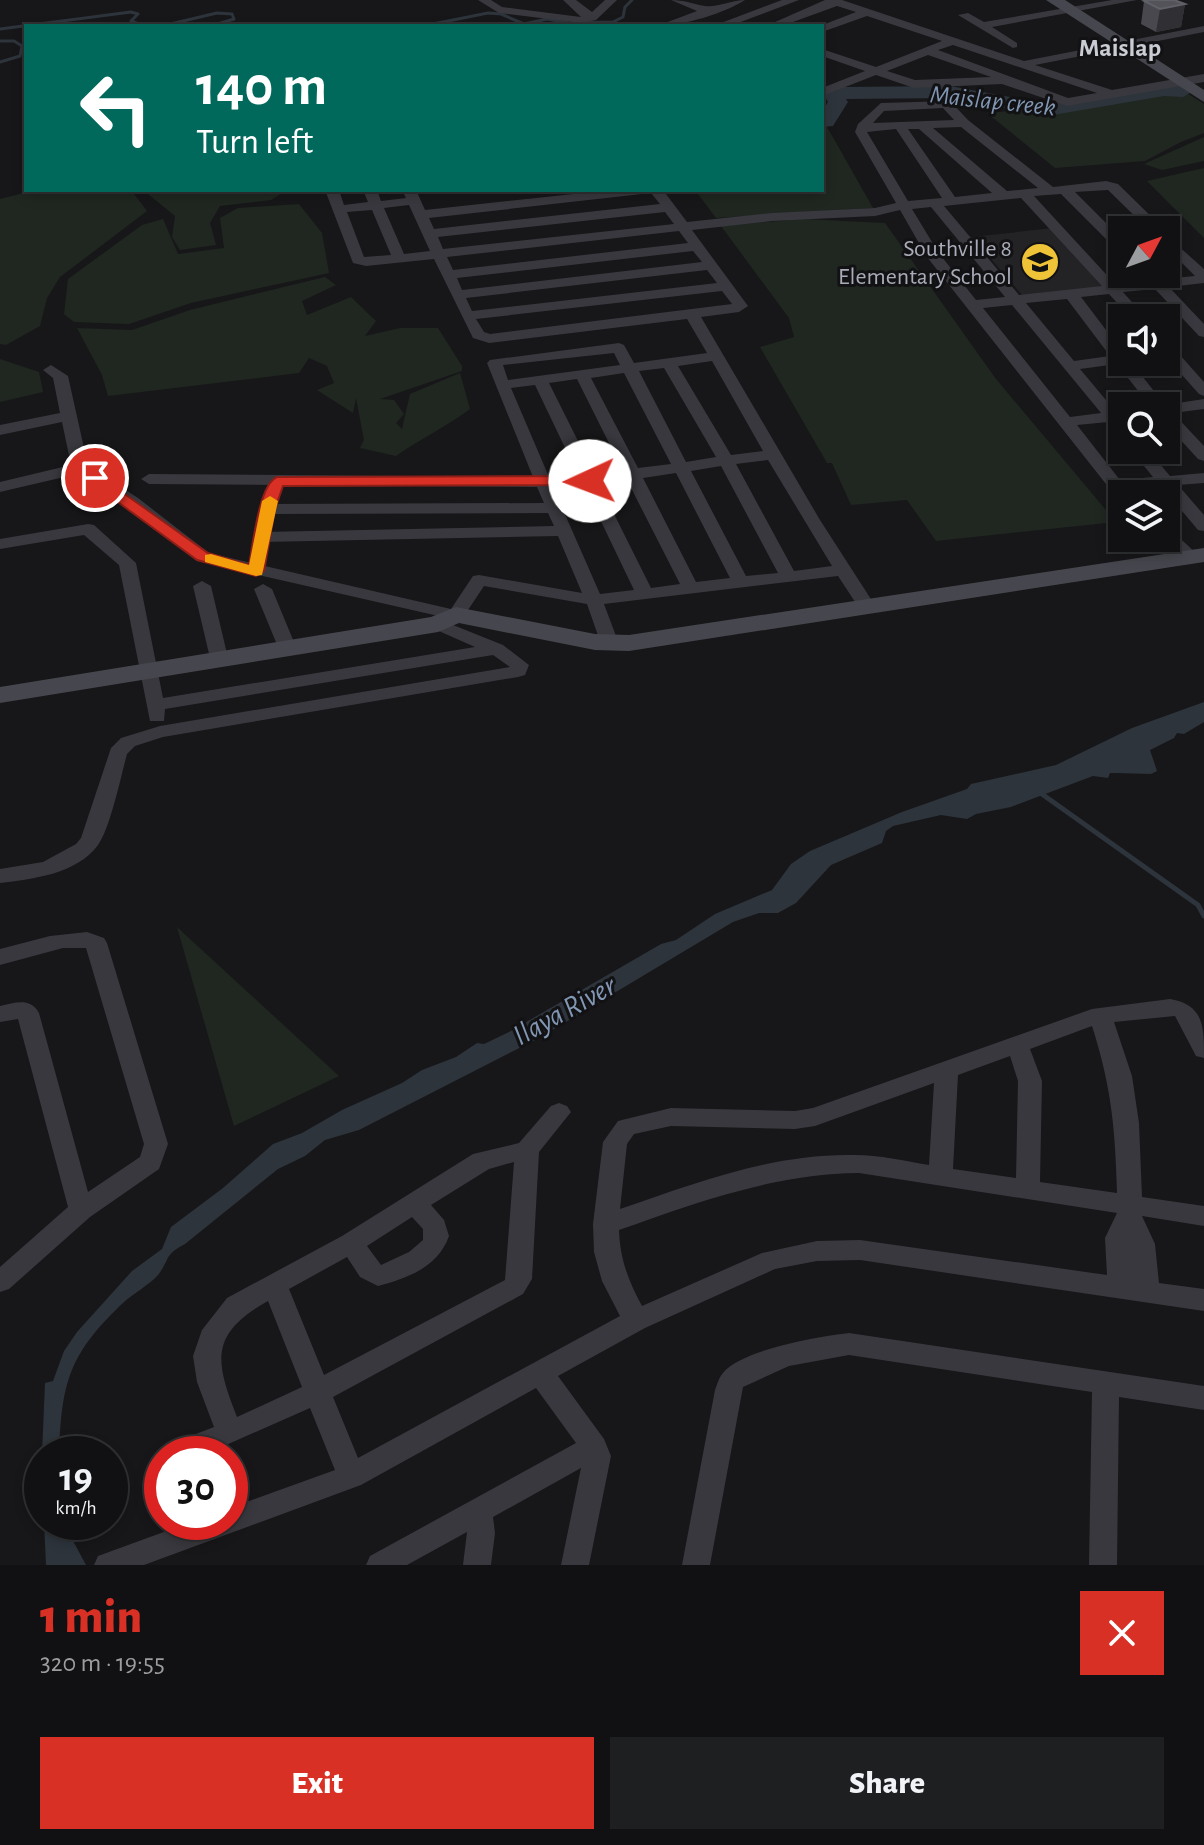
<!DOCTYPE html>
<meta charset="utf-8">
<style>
body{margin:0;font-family:"Alegreya Sans",sans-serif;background:#1e1f21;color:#f1f3f6;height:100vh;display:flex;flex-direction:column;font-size:30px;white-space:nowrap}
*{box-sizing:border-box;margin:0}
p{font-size:26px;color:#9c9da0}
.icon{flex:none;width:44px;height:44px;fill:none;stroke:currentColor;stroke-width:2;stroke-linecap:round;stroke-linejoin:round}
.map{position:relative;height:1565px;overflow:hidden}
.details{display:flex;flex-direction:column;background:#111113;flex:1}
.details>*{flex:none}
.banner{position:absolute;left:24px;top:24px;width:800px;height:168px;border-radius:0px;box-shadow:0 4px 12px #0003,0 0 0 2px #303133;background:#00695c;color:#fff;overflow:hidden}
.needle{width:52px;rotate:49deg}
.fabs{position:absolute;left:1108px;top:216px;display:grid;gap:16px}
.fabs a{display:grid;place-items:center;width:72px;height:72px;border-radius:0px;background:#111113;box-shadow:0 4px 12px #0003,0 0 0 2px #303133;font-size:40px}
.speed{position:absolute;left:24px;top:1436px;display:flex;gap:16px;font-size:40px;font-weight:700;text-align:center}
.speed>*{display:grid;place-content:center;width:104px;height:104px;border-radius:50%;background:#111113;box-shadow:0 4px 12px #0003,0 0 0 2px #303133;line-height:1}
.speed small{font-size:20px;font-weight:400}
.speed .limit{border:12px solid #d22;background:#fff;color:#111}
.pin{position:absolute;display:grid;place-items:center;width:68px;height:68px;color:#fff;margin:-34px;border:4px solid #fff;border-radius:50%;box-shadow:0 2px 8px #0007}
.me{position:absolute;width:88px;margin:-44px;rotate:268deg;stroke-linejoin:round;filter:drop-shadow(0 0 6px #0008)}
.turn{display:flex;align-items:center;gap:28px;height:168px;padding:0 40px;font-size:36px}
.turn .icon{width:104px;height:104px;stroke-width:2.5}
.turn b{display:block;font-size:56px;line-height:68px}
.round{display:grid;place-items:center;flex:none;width:84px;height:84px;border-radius:0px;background:#1e1f21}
.overview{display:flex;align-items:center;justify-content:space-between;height:136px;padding:0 40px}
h1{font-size:48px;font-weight:800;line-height:60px;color:#d93025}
.button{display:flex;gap:16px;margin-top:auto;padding:16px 40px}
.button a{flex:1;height:92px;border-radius:0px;background:#d93025;color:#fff;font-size:32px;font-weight:800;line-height:92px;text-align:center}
.button a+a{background:#1e1f21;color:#f1f3f6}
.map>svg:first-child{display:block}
.built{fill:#232326}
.green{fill:#1f2720}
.water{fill:#2d343c}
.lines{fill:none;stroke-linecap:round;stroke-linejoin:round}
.stream-far1{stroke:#2d343c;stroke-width:3}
.stream{stroke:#2d343c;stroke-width:5}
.river{fill:#2d343c;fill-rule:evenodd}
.street{fill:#38383e;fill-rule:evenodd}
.secondary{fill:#46474e;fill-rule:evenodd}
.wall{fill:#48484e}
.shaded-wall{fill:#303034}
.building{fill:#535359;stroke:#606168;stroke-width:2}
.route{fill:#d93025;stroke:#8d1f18;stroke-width:2}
.slow{fill:#f59e0b}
.labels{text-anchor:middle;stroke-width:6;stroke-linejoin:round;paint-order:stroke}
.far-poi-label{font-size:24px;fill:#a9acb8;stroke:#121214;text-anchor:end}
.far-quarter-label{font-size:26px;font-weight:bold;fill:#caccd4;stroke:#121214}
.far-water-label{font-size:26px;font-style:italic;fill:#8197b3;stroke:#121214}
.water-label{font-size:30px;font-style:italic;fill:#8197b3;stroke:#121214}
</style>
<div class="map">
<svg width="1204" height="1565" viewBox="0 0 1204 1565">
<rect width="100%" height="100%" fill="#171719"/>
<path class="built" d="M 1053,228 L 1110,287 L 1023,296 L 972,237 Z"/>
<g class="green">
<path d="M 1148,92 L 1185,92 L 1204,104 L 1204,133 L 1181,142 L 1145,161 L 1055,168 L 987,113 L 1080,105 Z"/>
<path d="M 822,125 L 826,125 L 873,208 L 716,218 L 695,190 L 822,190 Z"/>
<path d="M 1204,137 L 1204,161 L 1162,170 L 1144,164 Z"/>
<path d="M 1204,168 L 1204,238 L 1147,181 Z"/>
<path d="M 35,190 L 131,190 L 147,211 L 60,277 L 47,298 L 40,326 L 6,345 L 0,344 L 0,199 Z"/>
<path d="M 143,190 L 287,190 L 271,200 L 220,206 L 210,223 L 216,245 L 180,250 L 172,237 L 175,216 Z"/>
<path d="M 299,204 L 322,233 L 329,273 L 191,303 L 129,324 L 74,322 L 64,314 L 68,279 L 142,225 L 163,219 L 178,254 L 224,248 L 220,218 L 238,208 Z"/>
<path d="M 802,219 L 885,223 L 996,379 L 1116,522 L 936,541 L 907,500 L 851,505 L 832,463 L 827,463 L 760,347 L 794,337 L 789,318 L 721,226 Z"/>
<path d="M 325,277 L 336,285 L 302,301 L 307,315 L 351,297 L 376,321 L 365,336 L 400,328 L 438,328 L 462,366 L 462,371 L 380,399 L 394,400 L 404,414 L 396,423 L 402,429 L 410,394 L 460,373 L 470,409 C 446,427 420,439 396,456 L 360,448 L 364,440 L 356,398 L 353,413 L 317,390 L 334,383 L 327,366 L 309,358 L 299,373 L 108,396 L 102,375 L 77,328 L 132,330 L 190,310 Z"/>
<path d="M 0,359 L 39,372 L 43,392 L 0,402 Z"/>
<path d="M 177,927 L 339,1076 L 234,1126 Z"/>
</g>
<g class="water">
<path d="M 1204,702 L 1204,722 L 1184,734 L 1177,733 L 1174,738 L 1150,750 L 1157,771 L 1151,774 L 1115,773 L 1110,773 L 1108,778 L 1093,776 L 1011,807 L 976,814 L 967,819 L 941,815 L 893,826 L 886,831 L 882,843 L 831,865 L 796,903 L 778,913 L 759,913 L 733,922 L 539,1038 L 359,1130 L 325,1140 L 305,1156 L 278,1169 L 185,1244 C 163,1256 171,1258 158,1275 C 149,1285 134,1293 124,1302 C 69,1354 62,1381 59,1454 L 42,1454 L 45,1383 L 53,1381 L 64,1351 L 77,1332 L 132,1271 L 162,1249 L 171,1227 L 223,1188 L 273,1144 L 302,1133 L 342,1110 L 402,1083 L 422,1070 L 456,1057 L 477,1043 L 484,1044 L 509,1032 L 661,944 L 676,940 L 715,914 L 772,890 L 791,864 L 810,851 L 902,812 L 967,789 L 971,784 L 1056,765 L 1132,728 Z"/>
<path d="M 44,1522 L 63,1522 L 86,1565 L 46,1565 Z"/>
</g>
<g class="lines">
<g class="stream-far1">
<path d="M 162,26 L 217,13 L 232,14 L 234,19 L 211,26"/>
<path d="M 423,26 L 488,13 L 501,14 L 524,24 L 547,19 L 569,23 L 613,22 L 623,17 L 625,7 L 632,0"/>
<path d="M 0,29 L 131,12 L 138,14 L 131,21 L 144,26"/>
<path d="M 0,41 L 14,41 L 22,46 L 20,56 L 0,62"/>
<path d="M 822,124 L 826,122"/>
</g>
<path class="stream" d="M 1039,792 L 1198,905 L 1204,916"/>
<path class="river" d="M 1164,84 L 1183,85 L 1193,91 L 1183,97 L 1164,96 L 1047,116 L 950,98 L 846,99 L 848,102 L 833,126 L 822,127 L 822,112 L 828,102 L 824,95 L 827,91 L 842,87 L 950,86 L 1047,104 Z"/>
<g class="street">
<path d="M 478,0 L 491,0 L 502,7 L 581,17 L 563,0 L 576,0 L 592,12 L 605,0 L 617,0 L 596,20 L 581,23 L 499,13 Z"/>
<path d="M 671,0 C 684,0 693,4 705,6 C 716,8 732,0 745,0 C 725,13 683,26 657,26 L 697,11 Z"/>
<path d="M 782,0 L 799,0 L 730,26 L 713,26 Z"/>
<path d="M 825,0 L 842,0 L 1024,61 L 1204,26 L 1204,32 L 1035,65 L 1112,90 L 1204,74 L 1204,82 L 1067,106 L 1002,84 L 914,88 L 876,75 L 822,96 L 822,88 L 865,71 L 822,56 L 822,49 L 876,67 L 942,41 L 867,16 L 822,32 L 820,26 L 856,12 L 837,6 L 782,26 L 766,26 ZM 953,45 L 1097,93 L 1068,98 L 938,50 ZM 928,55 L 991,77 L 915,80 L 887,71 Z"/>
<path d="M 1112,0 L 1137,0 L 992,27 L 1017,43 L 1017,47 L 1013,48 L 958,15 L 968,13 L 984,22 Z"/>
<path d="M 950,101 L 968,120 L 1053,187 L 1106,181 L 1118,184 L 1162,227 L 1164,230 L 1149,230 L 1108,190 L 1075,192 L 1122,239 L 1122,251 L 1117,250 L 1061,194 L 1034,196 L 1116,285 L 1149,281 L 1155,276 L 1162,279 L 1195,276 L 1166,247 L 1166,235 L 1204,269 L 1204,283 L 1169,287 L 1204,324 L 1204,337 L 1199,336 L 1155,289 L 1123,292 L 1146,318 L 1131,318 L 1109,294 L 1081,297 L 1122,351 L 1122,362 L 1131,362 L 1165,405 L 1204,399 L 1204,409 L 1173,413 L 1204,446 L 1204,461 L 1198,459 L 1166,424 L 1166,406 L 1150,406 L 1117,364 L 1080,369 L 1116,412 L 1122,412 L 1122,434 L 1116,432 L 1108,422 L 1077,425 L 1120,480 L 1153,477 L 1131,450 L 1148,450 L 1170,476 L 1204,473 L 1204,483 L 1178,485 L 1204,515 L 1204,531 L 1198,530 L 1161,486 L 1128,489 L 1131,494 L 1117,498 L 927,257 L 900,210 L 875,216 L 772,221 L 692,230 L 748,306 L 739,312 L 701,317 L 820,520 L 876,607 L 873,611 L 861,611 L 838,576 L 604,604 L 619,644 L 610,650 L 601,644 L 587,604 L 484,586 L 462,619 L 456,620 L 197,561 L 126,506 L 77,474 L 0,492 L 0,482 L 71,465 L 62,422 L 0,435 L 0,425 L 60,413 L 53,378 L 43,370 L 51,365 L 68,376 L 88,466 L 138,498 L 209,553 L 451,609 L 473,576 L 479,575 L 582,593 L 558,536 L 262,542 L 253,537 L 262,532 L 554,526 L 548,513 L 267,514 L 259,509 L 267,504 L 544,503 L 537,487 L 149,484 L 141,479 L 149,474 L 533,477 L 487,363 L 490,360 L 619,343 L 624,345 L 634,363 L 707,353 L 687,319 L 489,343 L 473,338 L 434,259 L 366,266 L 353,263 L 325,190 L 339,190 L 344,205 L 368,202 L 363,190 L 377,190 L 381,201 L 406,198 L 402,190 L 416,190 L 425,210 L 611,190 L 663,190 L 687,222 L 772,213 L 875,208 L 896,203 L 855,132 L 858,124 L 881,103 ZM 943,108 L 954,120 L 873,123 L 884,111 ZM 961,127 L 1038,188 L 1007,191 L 933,128 ZM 896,129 L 942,198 L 908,201 L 867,132 ZM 908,129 L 919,129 L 992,193 L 955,197 ZM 651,193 L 660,204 L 434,229 L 429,218 ZM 1021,198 L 1102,286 L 1019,295 L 944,206 ZM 409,205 L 430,251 L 404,254 L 384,208 ZM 931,207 L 1005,297 L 976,300 L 938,252 L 912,209 ZM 372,210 L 391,255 L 364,257 L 347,212 ZM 665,212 L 674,224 L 443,249 L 438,237 ZM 679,231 L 688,243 L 453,270 L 447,257 ZM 693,251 L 702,262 L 462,290 L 457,278 ZM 707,270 L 717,283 L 472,311 L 466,298 ZM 722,291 L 732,304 L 490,334 L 484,332 L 476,319 ZM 1067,299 L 1110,356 L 1074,361 L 1026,303 ZM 1012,305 L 1101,413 L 1070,417 L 983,308 ZM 614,353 L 620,365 L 508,380 L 503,365 ZM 712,361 L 763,451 L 731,455 L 678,366 ZM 664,368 L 716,457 L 686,462 L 639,371 ZM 624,373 L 671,464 L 638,468 L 591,378 ZM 577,379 L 623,471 L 595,475 L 549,383 ZM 535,385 L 579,477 L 549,477 L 511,388 ZM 768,460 L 832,566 L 794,571 L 736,464 ZM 721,466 L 778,573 L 746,576 L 691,471 ZM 676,473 L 730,578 L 696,582 L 643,478 ZM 627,480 L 680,584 L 651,588 L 599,484 ZM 584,486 L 634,590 L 600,594 L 553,487 Z"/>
<path d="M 1166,343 L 1171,345 L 1204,382 L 1204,396 L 1199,394 L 1166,357 Z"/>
<path d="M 88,524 L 94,525 L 136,563 L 163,698 L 475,647 L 432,628 L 429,624 L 438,619 L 503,645 L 529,665 L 525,675 L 518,677 L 163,737 L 135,746 L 127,754 C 121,776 110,829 98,845 C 77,874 33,879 0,883 L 0,869 L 43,862 L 76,844 L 81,838 L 111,748 L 121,738 L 160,726 L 510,667 L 493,655 L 165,709 L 164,721 L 150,721 L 119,565 L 84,535 L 0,549 L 0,539 Z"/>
<path d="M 1166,530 L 1172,531 L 1197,554 L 1200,558 L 1197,562 L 1185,562 L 1160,539 L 1166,538 Z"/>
<path d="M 202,581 L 211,586 L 228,658 L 219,664 L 210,658 L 193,586 Z"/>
<path d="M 263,584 L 272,589 L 296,647 L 294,651 L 280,651 L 278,647 L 254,589 Z"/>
<path d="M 87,932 L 104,938 L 107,943 L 168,1144 L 159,1169 L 90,1217 L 9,1289 L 0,1292 L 0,1267 L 68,1207 L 18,1019 L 0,1022 L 0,1006 C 15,1003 30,997 39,1013 L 88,1192 L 140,1157 L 144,1144 L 86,948 L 63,948 L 0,965 L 0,949 L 50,936 Z"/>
<path d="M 1170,999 C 1204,1005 1204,1026 1204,1058 L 1196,1056 L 1175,1016 L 1114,1022 L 1132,1076 L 1139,1123 L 1142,1197 L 1204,1206 L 1204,1226 L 1142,1216 L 1155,1244 L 1159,1283 L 1204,1289 L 1204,1311 L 860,1260 L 817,1261 L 775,1269 L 645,1328 L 558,1376 L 604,1439 L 611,1456 L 589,1565 L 561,1565 L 581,1468 L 493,1517 L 495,1533 L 491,1565 L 463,1565 L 467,1532 L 407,1565 L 366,1565 L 370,1556 L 576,1443 L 536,1388 L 361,1485 L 144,1565 L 94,1565 L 98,1556 L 191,1522 L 230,1522 L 230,1508 L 335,1470 L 310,1408 L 208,1453 L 188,1453 L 184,1445 L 188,1437 L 214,1427 L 197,1382 L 193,1356 L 202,1330 L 227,1298 L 342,1236 L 473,1154 L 519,1143 L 551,1106 L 559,1103 L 567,1106 L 571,1112 L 539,1152 L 532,1279 L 523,1294 L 333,1397 L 358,1458 L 620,1316 L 602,1281 L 594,1252 L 593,1224 L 603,1142 L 618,1121 L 671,1108 L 795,1111 L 813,1108 L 1092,1009 ZM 1092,1026 C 1112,1089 1115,1129 1117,1193 L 1040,1182 L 1042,1081 L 1030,1049 ZM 1010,1056 L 1018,1081 L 1016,1178 L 953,1169 L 958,1075 ZM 934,1083 L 929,1165 C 905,1161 879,1155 855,1155 C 773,1153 696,1183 620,1209 L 627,1144 L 634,1134 L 671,1126 L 795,1129 L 815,1126 ZM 514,1162 L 505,1280 L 324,1375 L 289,1289 L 347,1257 L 360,1277 L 378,1286 C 408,1278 438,1267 449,1236 L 444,1220 L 431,1205 L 489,1169 ZM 859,1173 L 1117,1213 L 1105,1238 L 1107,1275 L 860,1240 L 817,1241 L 762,1253 L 642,1306 C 628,1280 620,1259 619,1230 C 698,1202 774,1174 859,1173 ZM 412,1217 L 423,1229 L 423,1240 L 409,1252 L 381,1265 L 367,1246 ZM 268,1301 L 302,1387 L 237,1417 C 215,1361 209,1334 268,1301 Z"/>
<path d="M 849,1333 L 1204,1386 L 1204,1410 L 1119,1397 L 1117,1565 L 1089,1565 L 1092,1392 L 849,1355 L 789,1366 L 743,1387 L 710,1565 L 682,1565 L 715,1390 C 717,1385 719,1377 723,1373 C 740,1350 821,1336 849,1333 Z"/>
</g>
<g class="secondary">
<path d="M 1046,0 L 1065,0 L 1204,90 L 1204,102 Z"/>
<path d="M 1204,548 L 1204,562 L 629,651 L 595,650 L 459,623 L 438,632 L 0,703 L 0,687 L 431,617 L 456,607 L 595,634 L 629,635 Z"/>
</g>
</g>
<path class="wall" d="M 1144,1 L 1185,4 L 1181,27 L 1156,32 L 1141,24 Z"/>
<path class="shaded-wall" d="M 1185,4 L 1181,27 L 1156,32 L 1160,9 Z"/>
<path class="building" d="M 1149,0 L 1174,0 L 1185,4 L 1160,9 L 1144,1 Z"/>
<path class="route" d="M 95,473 L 208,553 L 249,565 C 253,545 259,484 277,477 L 590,476 L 597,481 L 590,485 L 283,486 L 275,509 L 264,571 L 256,576 L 197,560 L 89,481 L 87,478 Z"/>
<path class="slow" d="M 270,496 L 278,501 L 262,575 L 256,576 L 205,562 L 205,555 L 211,554 L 249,565 L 262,501 Z"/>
<defs>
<symbol id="school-disc" viewBox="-11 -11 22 22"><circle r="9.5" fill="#efc338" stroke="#121214"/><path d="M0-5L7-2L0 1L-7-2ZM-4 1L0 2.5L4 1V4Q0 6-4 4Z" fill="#111"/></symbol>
</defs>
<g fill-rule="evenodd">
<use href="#school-disc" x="1018" y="240" width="44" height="44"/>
</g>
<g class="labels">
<g class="far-poi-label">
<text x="1012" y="256">Southville 8<tspan x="1012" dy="28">Elementary School</tspan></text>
</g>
<g class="far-quarter-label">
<text x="1120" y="56">Maislap</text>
</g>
<g class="far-water-label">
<text transform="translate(993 100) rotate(6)" y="9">Maislap creek</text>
</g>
<g class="water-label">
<text transform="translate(564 1010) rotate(-29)" y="10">Ilaya River</text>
</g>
</g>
</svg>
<div class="fabs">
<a><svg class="needle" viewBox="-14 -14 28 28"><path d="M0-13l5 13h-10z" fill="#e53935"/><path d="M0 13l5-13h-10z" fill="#9c9da0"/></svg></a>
<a><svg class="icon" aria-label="sound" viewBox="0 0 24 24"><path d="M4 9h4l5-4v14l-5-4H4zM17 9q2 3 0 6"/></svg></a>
<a><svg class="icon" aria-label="search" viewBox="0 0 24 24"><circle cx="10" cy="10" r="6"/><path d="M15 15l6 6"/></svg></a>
<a><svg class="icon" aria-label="layers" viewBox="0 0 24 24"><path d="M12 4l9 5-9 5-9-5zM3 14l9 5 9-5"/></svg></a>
</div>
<div class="speed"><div>19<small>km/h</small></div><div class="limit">30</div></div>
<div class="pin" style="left:95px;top:478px;background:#d93025"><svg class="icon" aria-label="arrive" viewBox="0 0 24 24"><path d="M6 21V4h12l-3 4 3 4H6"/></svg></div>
<svg class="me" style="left:590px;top:481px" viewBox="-20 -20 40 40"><circle r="19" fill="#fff"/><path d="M0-13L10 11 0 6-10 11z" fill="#d93025"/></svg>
<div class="banner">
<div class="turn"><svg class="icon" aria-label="left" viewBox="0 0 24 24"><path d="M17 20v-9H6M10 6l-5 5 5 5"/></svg><div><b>140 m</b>Turn left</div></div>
</div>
</div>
<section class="details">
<div class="overview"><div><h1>1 min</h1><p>320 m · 19:55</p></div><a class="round" style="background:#d93025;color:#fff"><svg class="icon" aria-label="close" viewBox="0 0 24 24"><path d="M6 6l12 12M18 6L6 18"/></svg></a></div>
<div class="button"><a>Exit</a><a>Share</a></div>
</section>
